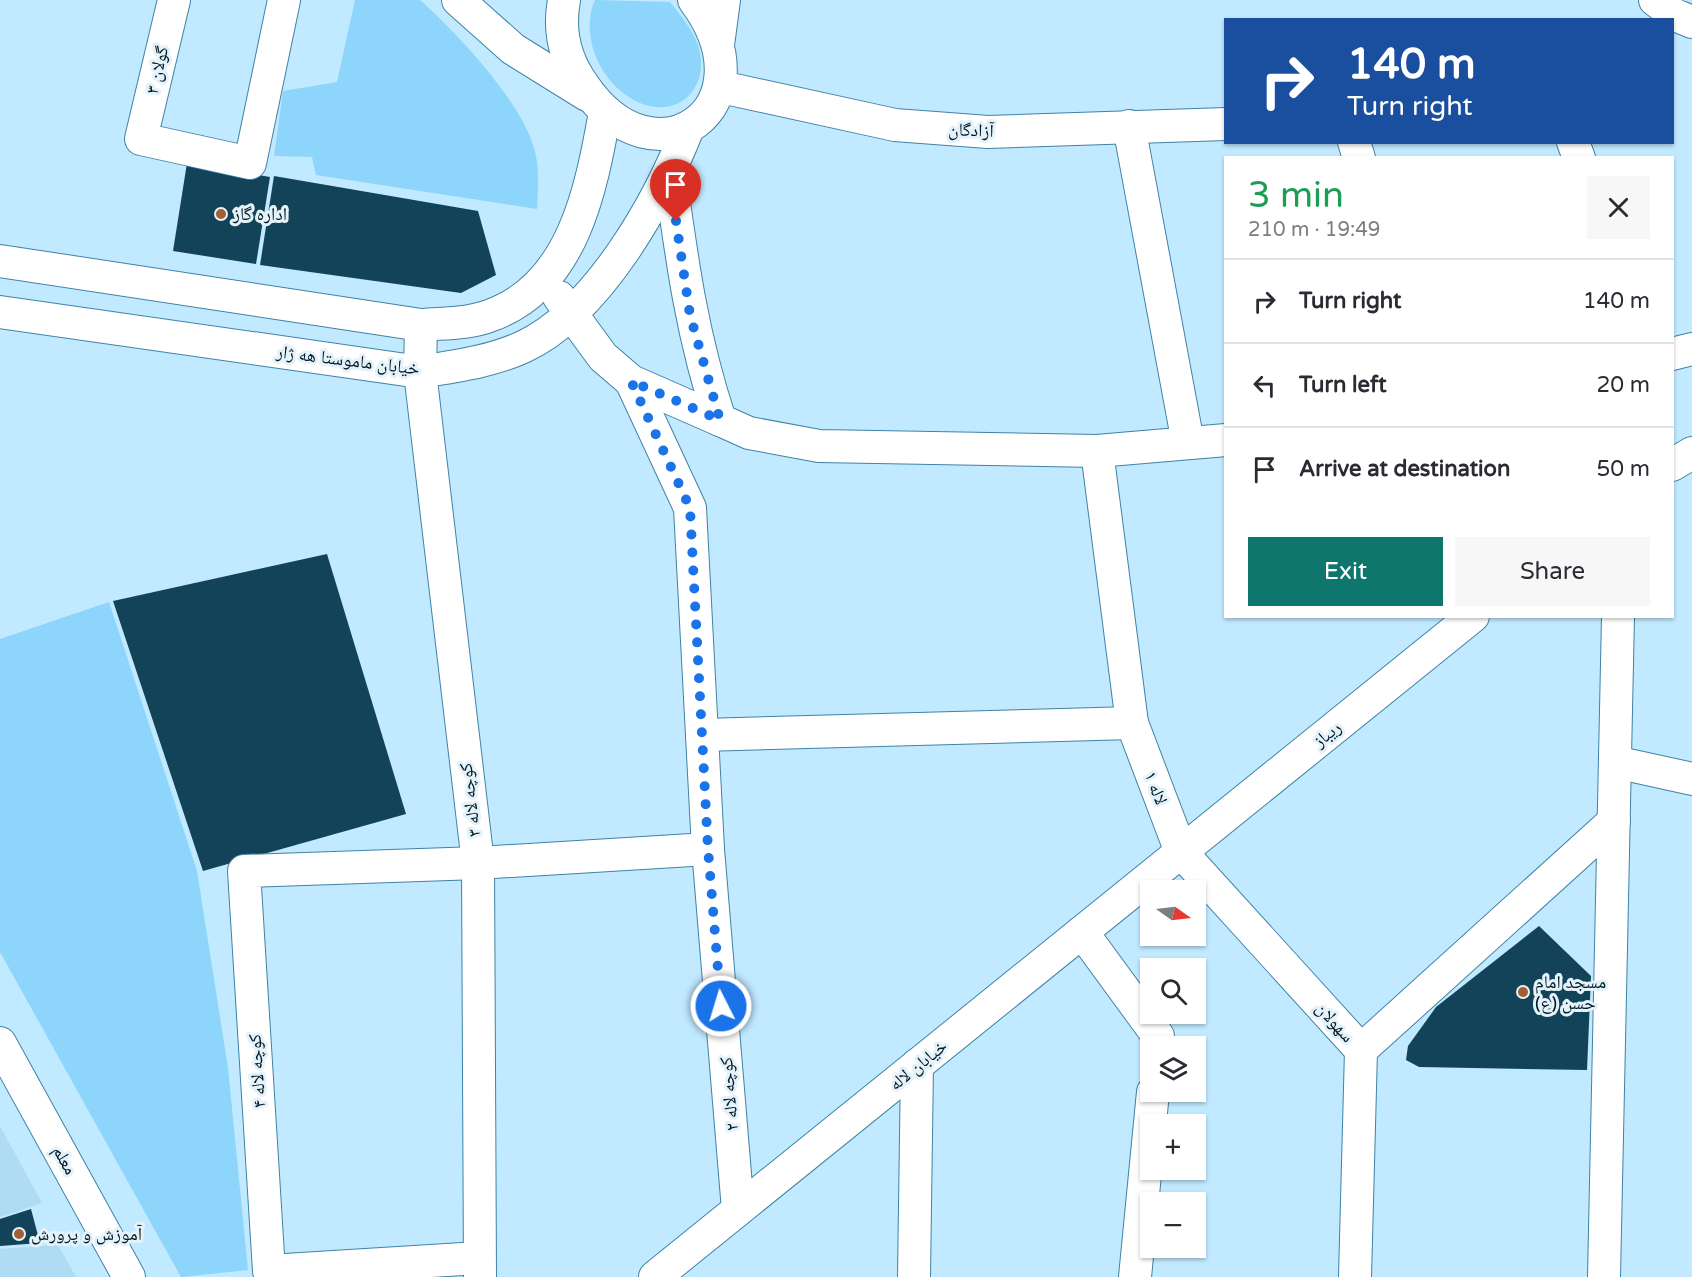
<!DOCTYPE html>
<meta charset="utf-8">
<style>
body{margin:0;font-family:"Varela Round","Noto Naskh Arabic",sans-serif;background:#f7f7f7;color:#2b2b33;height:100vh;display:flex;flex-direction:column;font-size:22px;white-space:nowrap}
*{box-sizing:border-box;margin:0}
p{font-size:20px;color:#7c7c81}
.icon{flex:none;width:33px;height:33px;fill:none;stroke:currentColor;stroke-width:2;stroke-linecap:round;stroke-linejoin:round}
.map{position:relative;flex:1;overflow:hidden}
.panel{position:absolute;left:1224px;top:156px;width:450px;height:462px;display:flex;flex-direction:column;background:#fff;border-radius:0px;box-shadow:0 2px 4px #0004}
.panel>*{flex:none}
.hud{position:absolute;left:1224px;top:18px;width:450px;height:126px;border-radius:0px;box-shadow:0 2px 4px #0004;background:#1a4fa0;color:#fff;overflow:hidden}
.needle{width:39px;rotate:104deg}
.buttons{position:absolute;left:1140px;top:880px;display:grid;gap:12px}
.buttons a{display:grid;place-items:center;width:66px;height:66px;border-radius:0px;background:#fff;box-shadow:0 2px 4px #0004;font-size:30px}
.pin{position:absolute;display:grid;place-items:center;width:51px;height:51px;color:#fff;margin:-62px -26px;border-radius:50% 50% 50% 0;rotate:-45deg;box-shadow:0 0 6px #0007}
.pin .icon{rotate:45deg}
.me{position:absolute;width:66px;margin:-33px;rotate:355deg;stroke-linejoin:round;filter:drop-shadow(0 0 4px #0008)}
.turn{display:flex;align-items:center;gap:21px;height:126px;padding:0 24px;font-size:27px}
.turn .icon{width:78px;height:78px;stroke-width:2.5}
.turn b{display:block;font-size:42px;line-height:51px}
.round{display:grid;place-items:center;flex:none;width:63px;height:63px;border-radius:0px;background:#f7f7f7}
.summary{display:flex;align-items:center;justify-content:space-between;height:102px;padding:0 24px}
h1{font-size:36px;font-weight:600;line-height:45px;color:#1e9e55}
.button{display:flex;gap:12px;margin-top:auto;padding:12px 24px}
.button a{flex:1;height:69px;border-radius:0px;background:#0f766e;color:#fff;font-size:24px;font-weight:600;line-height:69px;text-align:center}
.button a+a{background:#f7f7f7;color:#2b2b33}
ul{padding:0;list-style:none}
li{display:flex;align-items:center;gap:18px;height:84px;padding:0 24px;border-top:2px solid #e1e1e2}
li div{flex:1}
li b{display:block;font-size:22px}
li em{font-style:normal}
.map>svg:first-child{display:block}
.built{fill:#afdbf3}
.green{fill:#8dd5fa}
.building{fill:#134358}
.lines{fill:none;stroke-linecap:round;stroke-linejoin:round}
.minor-casing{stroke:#4083a4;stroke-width:34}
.minor{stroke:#fff;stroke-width:32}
.route{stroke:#1a73e8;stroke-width:10;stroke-dasharray:0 18}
.poi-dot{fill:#a45f31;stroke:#e5f2f9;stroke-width:2}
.labels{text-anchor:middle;stroke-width:6;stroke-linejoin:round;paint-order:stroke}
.street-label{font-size:18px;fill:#001a27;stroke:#e5f2f9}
.poi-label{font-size:18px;fill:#001a27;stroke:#e5f2f9;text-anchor:start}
</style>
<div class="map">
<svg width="1692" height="1277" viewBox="0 0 1692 1277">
<rect width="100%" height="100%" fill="#c1e9ff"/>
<g class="built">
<path d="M 0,1126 L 42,1203 L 0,1217 Z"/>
<path d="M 58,1245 L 76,1277 L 0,1277 L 0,1249 Z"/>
</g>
<g class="green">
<path d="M 355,0 L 420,0 C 457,33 518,98 533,145 C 540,165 538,187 537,209 L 316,175 L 312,157 L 274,156 L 283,91 L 337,82 Z"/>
<path d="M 595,0 L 670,2 C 681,16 695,32 699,49 C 709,85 682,116 646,105 C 604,92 578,38 595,0 Z"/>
<path d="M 109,602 L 197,871 L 228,1068 L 248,1270 L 181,1277 L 0,952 L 0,639 Z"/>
</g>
<g class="building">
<path d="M 187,163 L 270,177 L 256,264 L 173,251 Z"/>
<path d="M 274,176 L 478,211 L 496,275 L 461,293 L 260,265 Z"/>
<path d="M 327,554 L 406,814 L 203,871 L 113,601 Z"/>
<path d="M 1539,926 L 1591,976 L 1587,1070 L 1419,1067 L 1406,1060 L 1408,1046 L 1436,1007 Z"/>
<path d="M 31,1209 L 40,1243 L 0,1246 L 0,1219 Z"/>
</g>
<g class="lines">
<defs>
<g id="minor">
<path d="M 174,0 L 141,139 L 250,163 L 284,0"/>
<path d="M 458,0 L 513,49 L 587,95"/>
<path d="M 564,0 C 558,32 565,60 584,86 C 656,191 774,106 694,0"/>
<path d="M 1655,0 L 1675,15 L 1692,22"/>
<path d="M 718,45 L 724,0"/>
<path d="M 721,87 L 895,125 L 988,132 L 1226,124"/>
<path d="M 1129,126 L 1188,443"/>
<path d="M 1354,142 L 1359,158"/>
<path d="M 1573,142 L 1579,158"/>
<path d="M 670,174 C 682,261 692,336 720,420 L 749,433 L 819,446 L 1097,451 L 1226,440"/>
<path d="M 0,261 L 421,325 C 443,323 468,324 489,316 C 573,287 591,190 605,112"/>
<path d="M 559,297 L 603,357 L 631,381 L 720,420"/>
<path d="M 0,312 L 420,372 C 456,366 490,362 523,347 C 598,312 659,202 688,128"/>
<path d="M 421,325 L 420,372 L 478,863 L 480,1277"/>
<path d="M 1672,354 L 1692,349"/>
<path d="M 631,381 L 690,508 L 708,849 L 738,1210"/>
<path d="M 1097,451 L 1132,723 L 1181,852 L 1361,1050 L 1355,1277"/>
<path d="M 1672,465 L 1692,453"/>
<path d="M 702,735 L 1132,723"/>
<path d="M 1615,762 L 1692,779"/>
<path d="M 1082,932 L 1158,1036 L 1157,1047"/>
<path d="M 0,1043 L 129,1277"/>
<path d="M 1361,1050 L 1614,821"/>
<path d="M 479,1258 L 269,1271 L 244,871 L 478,863 L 708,849"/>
<path d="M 655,1277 L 1473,616"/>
<path d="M 914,1277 L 917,1065"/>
<path d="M 1135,1277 L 1153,1092"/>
<path d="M 1604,1277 L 1618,616"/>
</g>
</defs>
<use href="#minor" class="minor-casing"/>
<use href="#minor" class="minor"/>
</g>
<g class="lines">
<path class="route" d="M 676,221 L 690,315 L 720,420 L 631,381 L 690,508 L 708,849 L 721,1006"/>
</g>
<g class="poi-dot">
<circle cx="221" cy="214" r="6"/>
<circle cx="1523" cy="992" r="6"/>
<circle cx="19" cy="1234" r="6"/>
</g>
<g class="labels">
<g class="street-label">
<text transform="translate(157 70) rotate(-77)" y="6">گولان ۳</text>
<text transform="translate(971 130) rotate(2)" y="6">آزادگان</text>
<text transform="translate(348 360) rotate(7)" y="6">خیابان ماموستا هه ژار</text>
<text transform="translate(1327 734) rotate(-39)" y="6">ریباز</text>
<text transform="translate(1156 788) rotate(69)" y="6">لاله ۱</text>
<text transform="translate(470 800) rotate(-97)" y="6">کوچه لاله ۳</text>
<text transform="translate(1335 1022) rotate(48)" y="6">سهولان</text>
<text transform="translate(918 1065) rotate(-39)" y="6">خیابان لاله</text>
<text transform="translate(257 1071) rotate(-94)" y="6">کوچه لاله ۴</text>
<text transform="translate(729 1094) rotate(-95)" y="6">کوچه لاله ۲</text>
<text transform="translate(65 1160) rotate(61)" y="6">معلم</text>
</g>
<g class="poi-label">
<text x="233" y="220">اداره گاز</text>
<text x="1535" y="988">مسجد امام<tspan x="1535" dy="21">حسن (ع)</tspan></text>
<text x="31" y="1240">آموزش و پرورش</text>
</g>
</g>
</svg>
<div class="buttons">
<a><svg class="needle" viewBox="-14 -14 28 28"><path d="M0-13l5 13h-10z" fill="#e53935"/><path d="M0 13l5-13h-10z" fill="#7c7c81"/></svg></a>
<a><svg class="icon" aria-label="search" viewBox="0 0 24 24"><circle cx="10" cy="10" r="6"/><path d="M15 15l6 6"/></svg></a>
<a><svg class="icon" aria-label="layers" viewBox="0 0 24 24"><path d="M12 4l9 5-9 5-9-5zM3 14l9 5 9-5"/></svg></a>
<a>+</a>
<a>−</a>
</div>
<div class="pin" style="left:676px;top:221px;background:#d93025"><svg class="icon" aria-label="arrive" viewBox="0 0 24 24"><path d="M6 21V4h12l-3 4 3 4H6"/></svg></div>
<svg class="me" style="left:721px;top:1006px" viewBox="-20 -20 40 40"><circle r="17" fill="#1a73e8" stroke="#fff" stroke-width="3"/><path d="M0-11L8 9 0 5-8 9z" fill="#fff"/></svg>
<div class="hud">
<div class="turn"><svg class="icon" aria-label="right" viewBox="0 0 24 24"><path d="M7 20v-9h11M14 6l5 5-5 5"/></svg><div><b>140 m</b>Turn right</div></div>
</div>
<section class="panel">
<div class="summary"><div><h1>3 min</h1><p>210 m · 19:49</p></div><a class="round"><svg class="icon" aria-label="close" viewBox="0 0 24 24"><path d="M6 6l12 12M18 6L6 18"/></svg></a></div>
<ul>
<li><svg class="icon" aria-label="right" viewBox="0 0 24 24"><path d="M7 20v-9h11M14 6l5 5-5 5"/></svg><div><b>Turn right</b></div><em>140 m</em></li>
<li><svg class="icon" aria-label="left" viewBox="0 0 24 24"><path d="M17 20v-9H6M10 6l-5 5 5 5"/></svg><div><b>Turn left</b></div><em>20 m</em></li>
<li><svg class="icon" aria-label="arrive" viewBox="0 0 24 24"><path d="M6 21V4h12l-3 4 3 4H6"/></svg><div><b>Arrive at destination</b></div><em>50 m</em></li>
</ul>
<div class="button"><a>Exit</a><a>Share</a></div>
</section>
</div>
